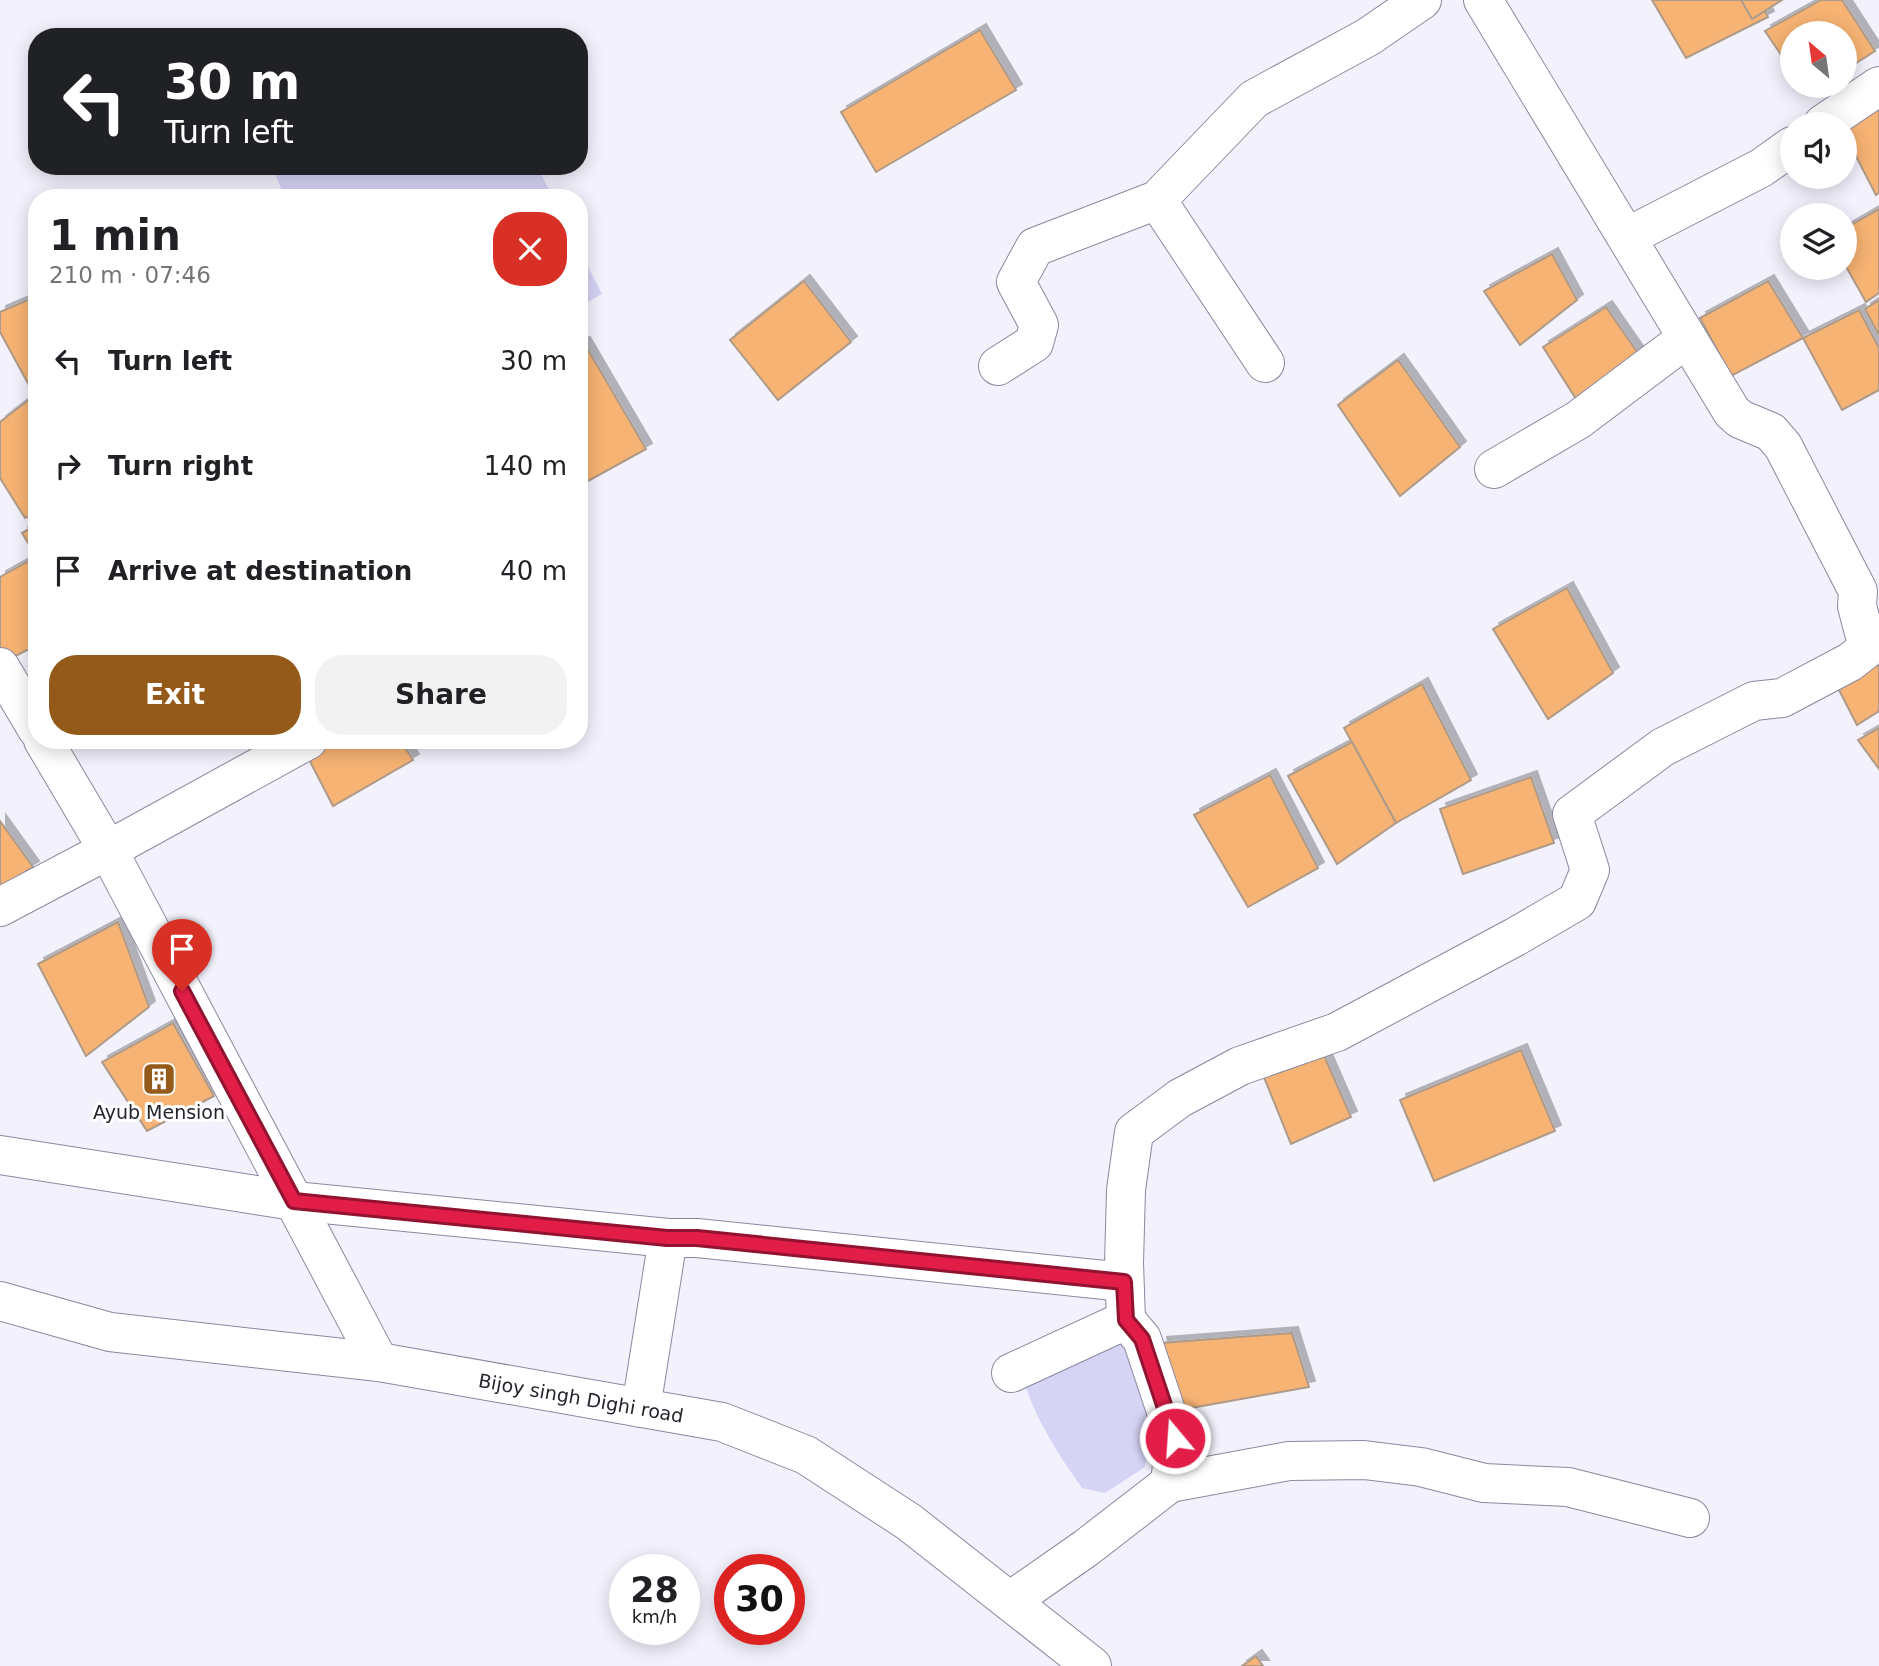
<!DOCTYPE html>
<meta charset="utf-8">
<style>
body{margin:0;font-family:"DejaVu Sans",sans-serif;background:#f2f2f2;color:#202124;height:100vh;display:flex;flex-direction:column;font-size:26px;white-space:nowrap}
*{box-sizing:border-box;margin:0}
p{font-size:23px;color:#757577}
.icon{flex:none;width:38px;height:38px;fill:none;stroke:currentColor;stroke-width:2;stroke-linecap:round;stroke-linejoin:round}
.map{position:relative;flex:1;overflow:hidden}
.drawer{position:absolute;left:28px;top:189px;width:560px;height:560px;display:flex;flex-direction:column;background:#fff;border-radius:28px;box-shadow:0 4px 18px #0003}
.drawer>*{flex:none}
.guide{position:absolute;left:28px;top:28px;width:560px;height:147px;border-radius:28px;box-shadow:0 4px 18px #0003;background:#202124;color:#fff;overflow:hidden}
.needle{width:46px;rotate:331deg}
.buttons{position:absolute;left:1780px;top:21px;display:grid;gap:14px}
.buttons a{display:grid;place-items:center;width:77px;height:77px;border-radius:50%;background:#fff;box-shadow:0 4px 18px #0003;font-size:35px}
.speed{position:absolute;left:609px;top:1554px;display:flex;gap:14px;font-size:35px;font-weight:700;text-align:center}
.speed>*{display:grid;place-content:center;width:91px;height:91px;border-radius:50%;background:#fff;box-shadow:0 4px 18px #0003;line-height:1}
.speed small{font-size:18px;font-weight:400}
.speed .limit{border:10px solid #d22;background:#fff;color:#111}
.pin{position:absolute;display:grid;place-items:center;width:60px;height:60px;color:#fff;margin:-72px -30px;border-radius:50% 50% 50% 0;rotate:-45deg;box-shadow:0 0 7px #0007}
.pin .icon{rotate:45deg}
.me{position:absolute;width:77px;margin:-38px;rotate:342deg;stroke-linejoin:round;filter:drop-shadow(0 0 5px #0008)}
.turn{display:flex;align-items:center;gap:24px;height:147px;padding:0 21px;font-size:32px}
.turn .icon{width:91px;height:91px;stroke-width:2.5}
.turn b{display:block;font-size:49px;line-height:60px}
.round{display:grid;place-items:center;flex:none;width:74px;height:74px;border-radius:28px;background:#f2f2f2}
.overview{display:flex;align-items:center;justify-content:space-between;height:119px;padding:0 21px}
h1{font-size:42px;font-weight:800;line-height:52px}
.button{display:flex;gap:14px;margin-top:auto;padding:14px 21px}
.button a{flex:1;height:80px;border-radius:28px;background:#945a19;color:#fff;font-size:28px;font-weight:800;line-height:80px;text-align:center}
.button a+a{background:#f2f2f2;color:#202124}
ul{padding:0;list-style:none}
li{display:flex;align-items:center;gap:21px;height:105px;padding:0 21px}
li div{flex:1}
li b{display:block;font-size:26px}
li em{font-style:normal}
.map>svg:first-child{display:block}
.water{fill:#d6d4f5}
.building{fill:#f7b373;stroke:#ae9a88;stroke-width:2;filter:url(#shadow)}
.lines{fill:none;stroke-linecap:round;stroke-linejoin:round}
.minor-casing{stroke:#8a88a0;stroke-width:40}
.minor{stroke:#fff;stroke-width:38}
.route-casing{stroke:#92132f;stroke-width:18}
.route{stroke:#e11d48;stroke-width:12}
.labels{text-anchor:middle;stroke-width:6;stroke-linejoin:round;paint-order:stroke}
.poi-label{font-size:19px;fill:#24242d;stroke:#fff}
.street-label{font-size:19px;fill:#24242d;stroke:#fff}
</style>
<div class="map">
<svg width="1879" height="1666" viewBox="0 0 1879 1666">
<defs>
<filter id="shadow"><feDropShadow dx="6" dy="-6" stdDeviation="0" flood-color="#0004"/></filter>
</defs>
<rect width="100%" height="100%" fill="#f2f1fc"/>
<g class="water">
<path d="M 272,166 L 537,166 L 553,198 L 285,198 Z"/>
<path d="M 579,249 L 602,294 L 579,307 Z"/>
<path d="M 1119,1341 L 1130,1358 L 1151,1422 L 1145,1467 L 1105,1493 L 1082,1488 C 1059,1455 1038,1424 1025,1385 Z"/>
</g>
<g class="building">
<path d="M 1652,0 L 1759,0 L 1768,17 L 1686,58 Z"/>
<path d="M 1741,0 L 1782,0 L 1752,19 Z"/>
<path d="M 1821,0 L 1842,0 L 1875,51 L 1844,71 L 1844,33 L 1792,33 L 1792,71 L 1765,31 Z"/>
<path d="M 980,30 L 1016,90 L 876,172 L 841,112 Z"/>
<path d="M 1802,86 L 1822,86 L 1809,95 Z"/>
<path d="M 1879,107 L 1879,193 L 1876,195 L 1844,133 L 1844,124 Z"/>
<path d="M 1879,209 L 1879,293 L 1866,302 L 1844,263 L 1844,229 Z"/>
<path d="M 1552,254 L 1577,300 L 1520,345 L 1484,291 Z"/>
<path d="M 804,281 L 851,342 L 778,400 L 730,340 Z"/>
<path d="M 1768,281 L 1803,338 L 1731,376 L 1700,318 Z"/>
<path d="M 37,296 L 37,384 L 30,387 L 0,332 L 0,312 Z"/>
<path d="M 1879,300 L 1879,335 L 1865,309 Z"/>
<path d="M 1606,307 L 1642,359 L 1578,402 L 1543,347 Z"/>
<path d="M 1859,310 L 1879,348 L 1879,390 L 1842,410 L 1803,338 Z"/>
<path d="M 584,343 L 646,449 L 579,486 L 579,345 Z"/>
<path d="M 1398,360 L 1460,447 L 1400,496 L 1338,405 Z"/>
<path d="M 31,398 L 37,409 L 37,512 L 25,518 L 0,478 L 0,422 Z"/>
<path d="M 37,525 L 37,558 L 22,533 Z"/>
<path d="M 36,557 L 37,645 L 8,660 L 0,648 L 0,577 Z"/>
<path d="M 1567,588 L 1613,673 L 1548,719 L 1493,629 Z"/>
<path d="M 1879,663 L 1879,711 L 1857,725 L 1838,688 Z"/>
<path d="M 1422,684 L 1471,780 L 1396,823 L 1344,728 Z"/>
<path d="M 1879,728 L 1879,769 L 1858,740 Z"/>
<path d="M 299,740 L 400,740 L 413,760 L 333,806 Z"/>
<path d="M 1352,742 L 1396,823 L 1337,864 L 1288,776 Z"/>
<path d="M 1270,775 L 1318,868 L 1248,907 L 1194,815 Z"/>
<path d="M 1531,777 L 1554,843 L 1463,874 L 1440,809 Z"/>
<path d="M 0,821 L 33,867 L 0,887 Z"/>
<path d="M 118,922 L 149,1007 L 86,1056 L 38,964 Z"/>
<path d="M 173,1023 L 214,1096 L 147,1131 L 102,1062 Z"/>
<path d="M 1312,1028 L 1351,1117 L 1291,1144 L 1255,1055 Z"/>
<path d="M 1521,1050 L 1555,1131 L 1434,1181 L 1400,1100 Z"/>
<path d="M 1292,1333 L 1309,1387 L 1174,1411 L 1161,1343 Z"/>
<path d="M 1256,1656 L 1263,1666 L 1242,1666 Z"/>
</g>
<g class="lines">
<defs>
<g id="minor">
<path d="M 1823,124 L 1879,86"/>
<path d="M 1157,200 L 1265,363"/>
<path d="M 1627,237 L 1761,168 L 1792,146"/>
<path d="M 998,366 L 1034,343 L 1039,325 L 1016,282 L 1035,247 L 1157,200 L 1254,99 L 1368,37 L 1422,0"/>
<path d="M 1494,469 L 1578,420 L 1687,338"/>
<path d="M 0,667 L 37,729"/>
<path d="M 43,740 L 108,850 L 379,1362"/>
<path d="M 0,907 L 108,850 L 308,740"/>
<path d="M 0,1155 L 294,1201 L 668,1238 L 697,1238 L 1124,1282"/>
<path d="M 0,1301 L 110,1332 L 379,1362 L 722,1422 L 806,1455 L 909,1522 L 1092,1666"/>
<path d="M 1126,1320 L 1124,1263 L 1126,1190 L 1134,1132 L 1180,1098 L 1240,1066 L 1337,1032 L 1515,937 L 1577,901 L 1590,870 L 1572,814 L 1663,747 L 1754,701 L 1782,698 L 1850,662 L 1868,648 L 1857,606 L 1858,591 L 1783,446 L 1771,432 L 1740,419 L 1732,412 L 1483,0"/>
<path d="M 641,1408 L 668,1238"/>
<path d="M 1170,1483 L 1289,1461 L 1364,1460 L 1421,1467 L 1484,1483 L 1568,1487 L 1690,1518"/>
<path d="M 1010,1601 L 1086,1548 L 1170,1483 L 1175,1438 L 1142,1339 L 1126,1320 L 1011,1373"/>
</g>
</defs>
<use href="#minor" class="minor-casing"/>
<use href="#minor" class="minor"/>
</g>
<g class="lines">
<defs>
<path id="route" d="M 182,991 L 294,1201 L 667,1238 L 697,1238 L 1124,1282 L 1126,1320 L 1142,1339 L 1175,1438"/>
</defs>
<use href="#route" class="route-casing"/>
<use href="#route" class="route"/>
</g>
<defs>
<symbol id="building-square" viewBox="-11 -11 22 22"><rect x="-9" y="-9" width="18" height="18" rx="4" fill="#945a19" stroke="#fff"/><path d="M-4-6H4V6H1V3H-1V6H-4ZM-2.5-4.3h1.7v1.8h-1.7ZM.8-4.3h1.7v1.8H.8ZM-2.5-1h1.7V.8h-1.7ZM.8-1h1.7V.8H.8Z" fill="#fff"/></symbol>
</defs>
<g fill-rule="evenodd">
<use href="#building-square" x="140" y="1060" width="38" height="38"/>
</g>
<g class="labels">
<g class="poi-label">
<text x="159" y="1119">Ayub Mension</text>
</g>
<g class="street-label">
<text transform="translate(581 1398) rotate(10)" y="7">Bijoy singh Dighi road</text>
</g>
</g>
</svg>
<div class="buttons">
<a><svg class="needle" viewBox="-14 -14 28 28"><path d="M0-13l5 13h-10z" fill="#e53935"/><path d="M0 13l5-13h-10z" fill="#757577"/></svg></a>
<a><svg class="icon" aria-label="sound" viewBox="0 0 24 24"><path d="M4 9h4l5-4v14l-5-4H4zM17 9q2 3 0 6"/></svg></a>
<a><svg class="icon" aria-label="layers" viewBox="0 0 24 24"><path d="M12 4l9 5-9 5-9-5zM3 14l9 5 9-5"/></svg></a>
</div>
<div class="speed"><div>28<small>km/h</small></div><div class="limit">30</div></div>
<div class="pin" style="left:182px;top:991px;background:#d93025"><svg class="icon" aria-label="arrive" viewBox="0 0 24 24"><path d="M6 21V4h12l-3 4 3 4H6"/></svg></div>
<svg class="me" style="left:1175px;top:1438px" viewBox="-20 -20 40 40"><circle r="17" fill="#e11d48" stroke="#fff" stroke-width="3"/><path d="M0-11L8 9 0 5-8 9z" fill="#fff"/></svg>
<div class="guide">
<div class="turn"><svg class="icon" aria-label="left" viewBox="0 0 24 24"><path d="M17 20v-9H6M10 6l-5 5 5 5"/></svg><div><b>30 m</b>Turn left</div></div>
</div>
<section class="drawer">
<div class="overview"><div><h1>1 min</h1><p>210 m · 07:46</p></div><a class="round" style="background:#d93025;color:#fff"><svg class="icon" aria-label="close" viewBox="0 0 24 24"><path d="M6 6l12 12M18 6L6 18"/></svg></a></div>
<ul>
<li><svg class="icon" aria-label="left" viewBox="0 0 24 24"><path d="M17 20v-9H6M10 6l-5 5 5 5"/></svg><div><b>Turn left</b></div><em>30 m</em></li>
<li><svg class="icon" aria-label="right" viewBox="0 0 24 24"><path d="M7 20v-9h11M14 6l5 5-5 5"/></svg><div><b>Turn right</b></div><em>140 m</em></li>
<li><svg class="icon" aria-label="arrive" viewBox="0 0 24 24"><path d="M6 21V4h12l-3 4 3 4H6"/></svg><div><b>Arrive at destination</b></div><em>40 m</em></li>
</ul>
<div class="button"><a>Exit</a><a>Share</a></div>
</section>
</div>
